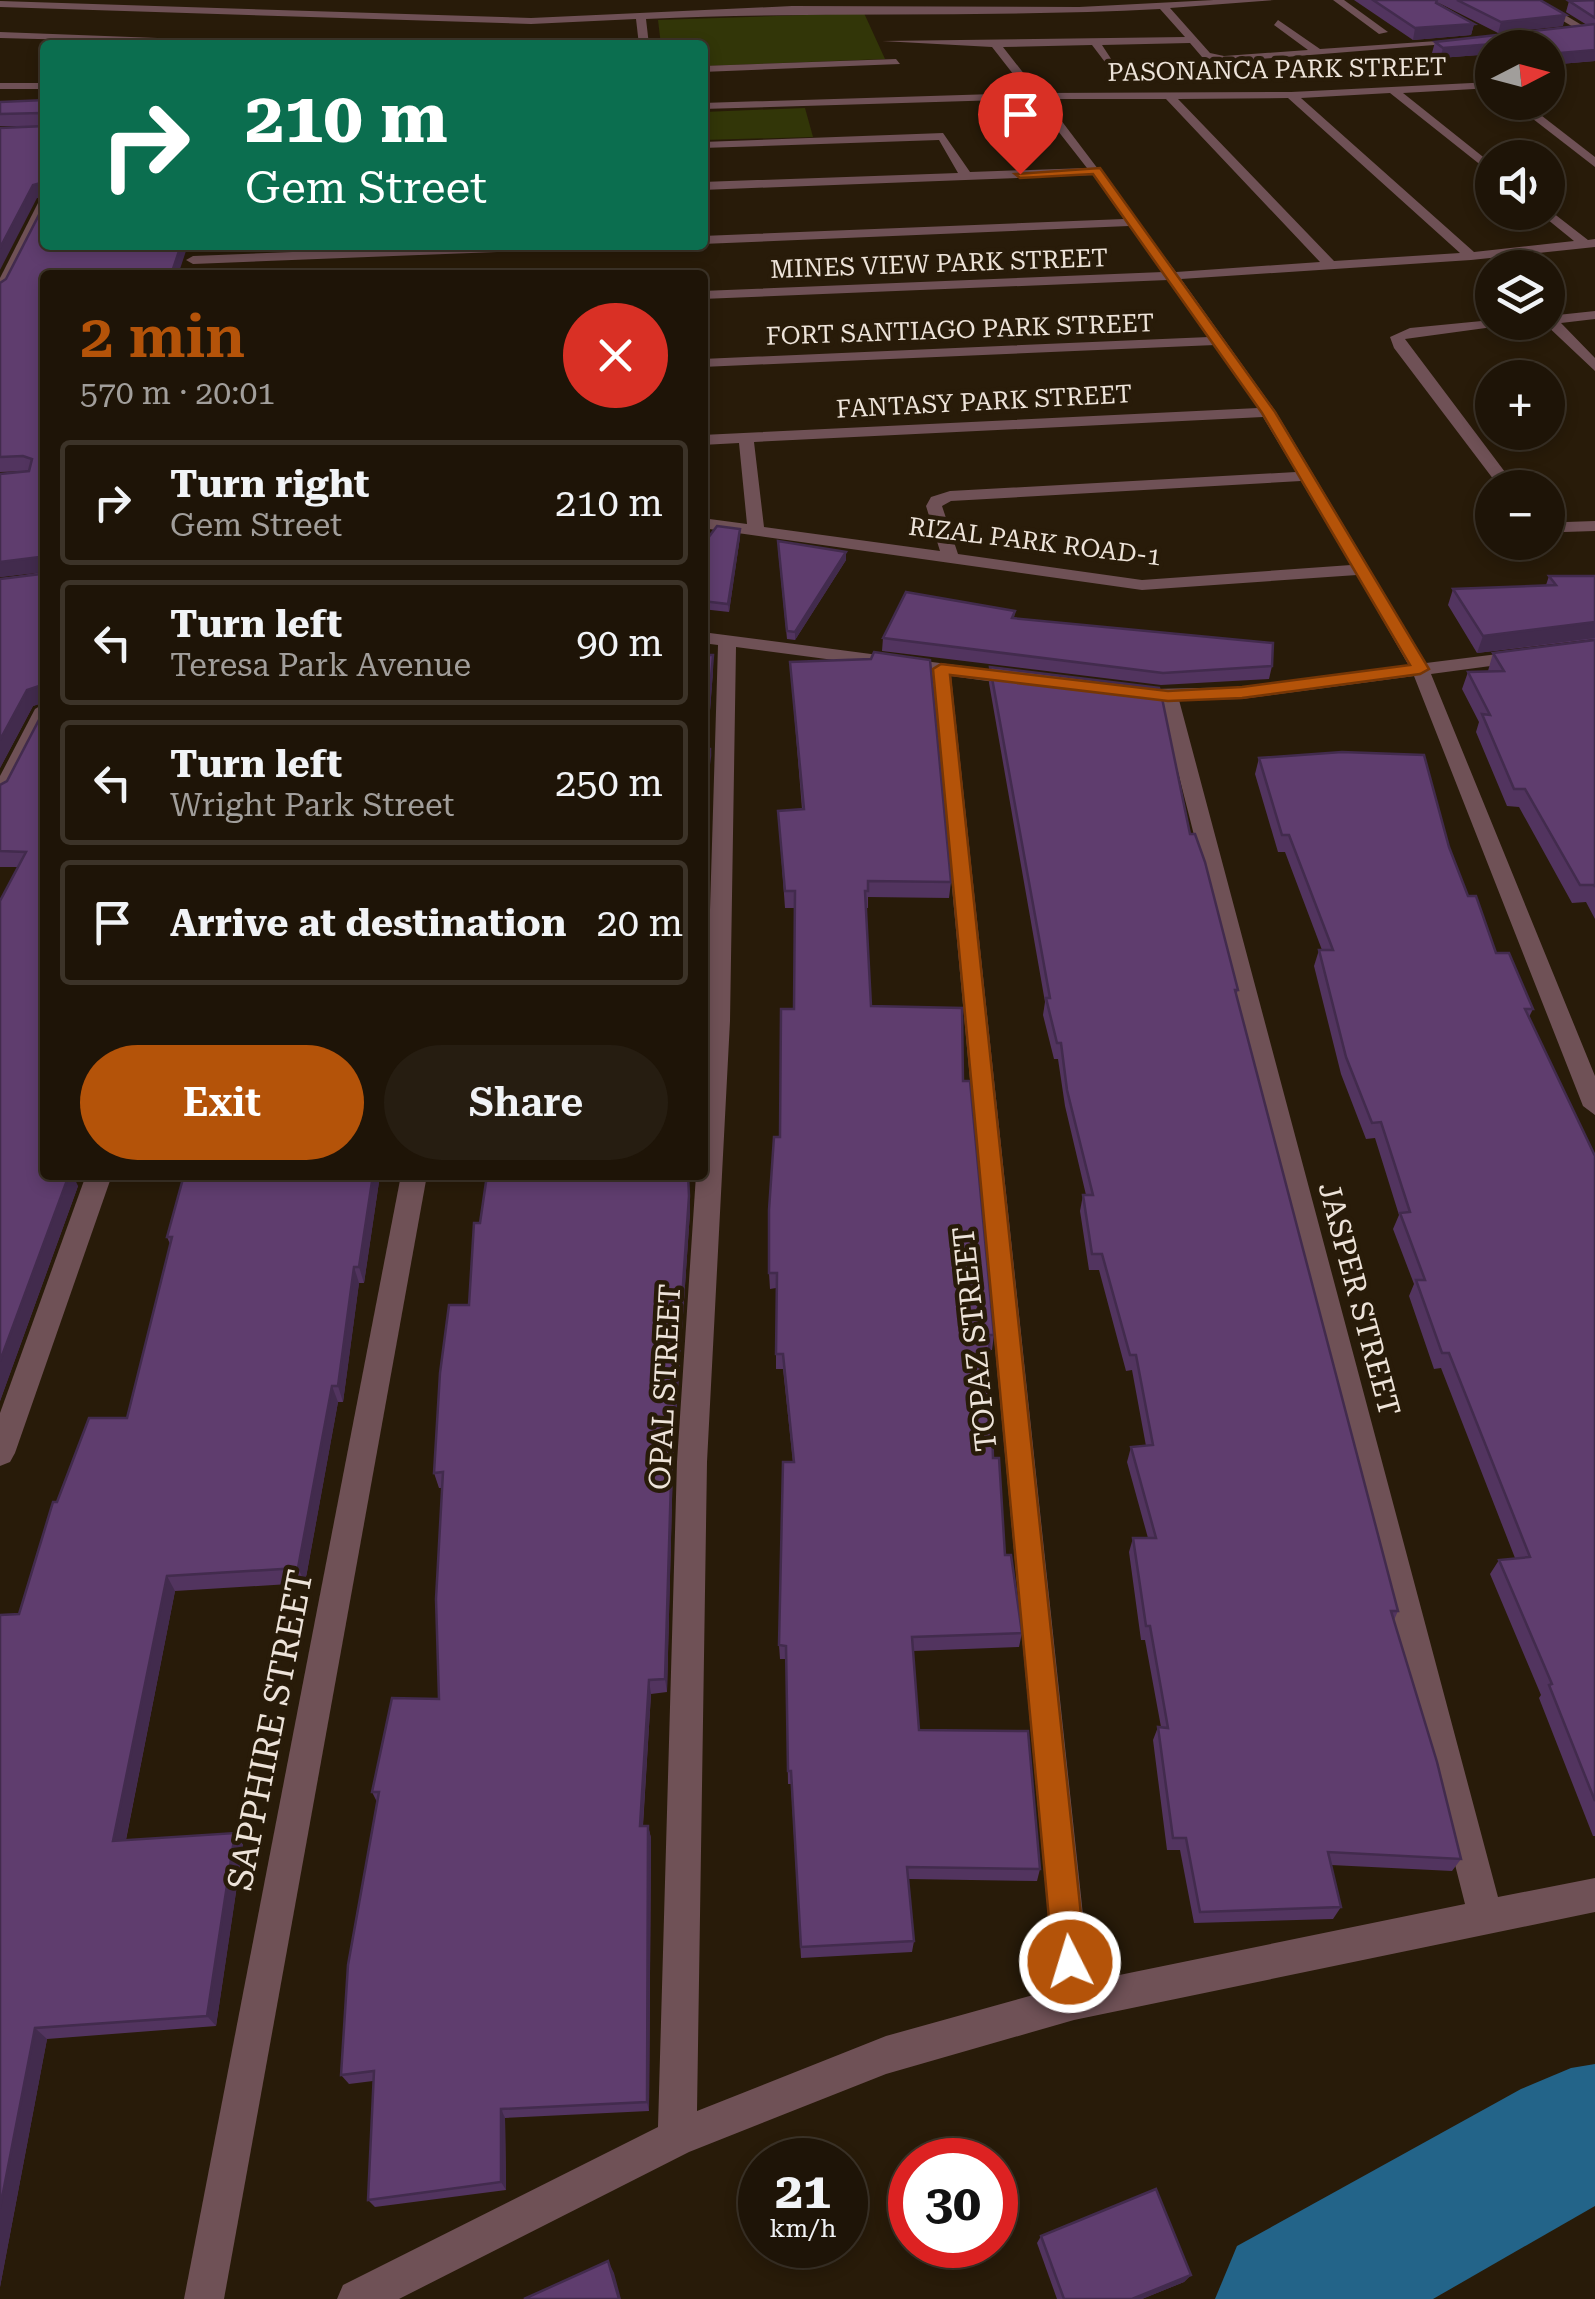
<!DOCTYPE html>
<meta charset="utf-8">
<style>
body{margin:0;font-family:"Roboto Serif",serif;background:#261d11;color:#f1f3f6;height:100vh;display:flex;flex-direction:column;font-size:38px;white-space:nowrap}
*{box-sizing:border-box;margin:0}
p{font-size:32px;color:#a19e9b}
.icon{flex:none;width:55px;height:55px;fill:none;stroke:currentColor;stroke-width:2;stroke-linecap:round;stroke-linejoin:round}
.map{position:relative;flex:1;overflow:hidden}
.panel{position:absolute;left:40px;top:270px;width:668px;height:910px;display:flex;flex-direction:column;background:#1e1407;border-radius:10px;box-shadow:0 5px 15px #0003,0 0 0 2px #3c3328}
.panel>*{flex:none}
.guide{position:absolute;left:40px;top:40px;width:668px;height:210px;border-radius:10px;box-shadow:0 5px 15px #0003,0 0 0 2px #3c3328;background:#0b6e4f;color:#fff;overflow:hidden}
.needle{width:65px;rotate:84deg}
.buttons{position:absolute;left:1475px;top:30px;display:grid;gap:20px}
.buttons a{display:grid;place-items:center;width:90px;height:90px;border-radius:50%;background:#1e1407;box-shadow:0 5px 15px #0003,0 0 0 2px #3c3328;font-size:50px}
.speed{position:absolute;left:738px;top:2138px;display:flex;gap:20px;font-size:50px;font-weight:700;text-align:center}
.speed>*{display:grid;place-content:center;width:130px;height:130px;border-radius:50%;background:#1e1407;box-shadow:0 5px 15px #0003,0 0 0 2px #3c3328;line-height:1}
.speed small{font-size:25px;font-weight:400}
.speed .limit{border:15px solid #d22;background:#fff;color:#111}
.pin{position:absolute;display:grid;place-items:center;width:85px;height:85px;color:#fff;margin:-102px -42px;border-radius:50% 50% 50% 0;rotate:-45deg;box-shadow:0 0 10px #0007}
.pin .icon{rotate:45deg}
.me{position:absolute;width:110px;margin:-55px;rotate:355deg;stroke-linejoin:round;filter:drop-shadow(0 0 8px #0008)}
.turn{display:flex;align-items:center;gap:35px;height:210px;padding:0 40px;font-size:45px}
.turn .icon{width:130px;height:130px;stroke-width:2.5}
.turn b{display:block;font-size:70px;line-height:85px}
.round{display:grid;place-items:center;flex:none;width:105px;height:105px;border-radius:52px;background:#261d11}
.overview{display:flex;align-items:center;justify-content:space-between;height:170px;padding:0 40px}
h1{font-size:60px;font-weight:600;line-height:75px;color:#b45309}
.action{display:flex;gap:20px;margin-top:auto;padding:20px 40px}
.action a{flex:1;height:115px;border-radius:60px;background:#b45309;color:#fff;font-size:40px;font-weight:600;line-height:115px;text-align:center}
.action a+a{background:#261d11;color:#f1f3f6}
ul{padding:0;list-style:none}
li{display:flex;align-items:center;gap:30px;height:125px;margin:0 20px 15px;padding:0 20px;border:5px solid #3c3328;border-radius:10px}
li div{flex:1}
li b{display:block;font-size:38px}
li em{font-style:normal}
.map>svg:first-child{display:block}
.green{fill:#323608}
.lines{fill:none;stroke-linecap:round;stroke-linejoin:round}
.river{fill:#236489;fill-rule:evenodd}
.minor{fill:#6f5156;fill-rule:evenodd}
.wall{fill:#52345f}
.shaded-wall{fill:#422b4d}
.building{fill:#5f3d6e;stroke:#422b4d;stroke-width:2.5}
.route{fill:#b45309;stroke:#753606;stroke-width:2.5}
.labels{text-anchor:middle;stroke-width:9;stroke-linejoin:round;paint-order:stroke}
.far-street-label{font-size:25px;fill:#ede3d9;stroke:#281b09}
.street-label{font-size:30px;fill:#ede3d9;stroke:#281b09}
.near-street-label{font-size:35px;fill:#ede3d9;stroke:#281b09}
</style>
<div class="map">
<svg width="1595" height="2299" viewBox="0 0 1595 2299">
<rect width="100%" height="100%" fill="#281b09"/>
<g class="green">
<path d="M 864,13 L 885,59 L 703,66 L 702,45 L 661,45 L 658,20 Z"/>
<path d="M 805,108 L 813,137 L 703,140 L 703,112 Z"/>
</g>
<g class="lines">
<path class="river" d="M 1595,2064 L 1595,2206 L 1433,2299 L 1215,2299 L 1237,2246 L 1521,2089 L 1571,2068 Z"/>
<g class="minor">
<path d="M 1214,0 L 1274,0 L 1170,8 L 1210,53 L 1224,56 L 1308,50 L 1274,25 L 1278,20 L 1320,49 L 1466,39 L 1471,42 L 1224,62 L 1202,57 L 1190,43 L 1102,45 L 1119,71 L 1114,74 L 1092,45 L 1003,47 L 1039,93 L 1291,92 L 1492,82 L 1492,88 L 1403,93 L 1492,164 L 1492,174 L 1390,93 L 1301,98 L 1474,252 L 1574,241 L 1542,215 L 1548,209 L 1588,240 L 1595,239 L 1595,247 L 1471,260 L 1181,279 L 1276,412 L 1426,663 L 1595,642 L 1595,652 L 1431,674 L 1595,1076 L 1595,1115 L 1583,1106 L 1414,676 L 1242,699 L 1179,700 L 1498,1897 L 1595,1878 L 1595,1912 L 1074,2020 L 886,2074 L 689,2152 L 399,2299 L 337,2299 L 343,2285 L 658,2127 L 677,1462 L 696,1175 L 702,1175 L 718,645 L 702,643 L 702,632 L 1024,674 L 1033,680 L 1024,686 L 951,676 L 1090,1981 L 1465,1904 L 1160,701 L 1144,695 L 1153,689 L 1242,687 L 1409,666 L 1357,575 L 1142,590 L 702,528 L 702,518 L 747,524 L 739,443 L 702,445 L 702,435 L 1258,408 L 1215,345 L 702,367 L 702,359 L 1209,337 L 1168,280 L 702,299 L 702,291 L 1163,272 L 1129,226 L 702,244 L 702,236 L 1124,219 L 1093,175 L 702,190 L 702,182 L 958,173 L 939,140 L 702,148 L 702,142 L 943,133 L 970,172 L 1087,168 L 1033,99 L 702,109 L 702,103 L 1028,93 L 992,47 L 882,41 L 1185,37 L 1160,9 C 989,18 818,11 646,19 L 649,45 L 639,45 L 636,19 L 531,24 L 0,7 L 0,1 L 531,18 L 792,6 L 1079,7 ZM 1288,98 L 1460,253 L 1334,261 L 1178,99 ZM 1045,99 L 1166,99 L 1320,262 L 1176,272 ZM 1263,417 L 1296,472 L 950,491 L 931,497 L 926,506 L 940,551 L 764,527 L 754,442 ZM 1301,481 L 1351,565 L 1142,580 L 958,554 L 942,506 L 951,501 ZM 736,647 L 932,673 L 1055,1989 L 886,2036 L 697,2111 L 707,1462 L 730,1021 Z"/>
<path d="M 1333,0 L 1344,0 L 1388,32 L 1379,34 Z"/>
<path d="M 1528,0 L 1540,0 L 1595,33 L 1595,40 Z"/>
<path d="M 0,32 L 260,42 L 265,45 L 0,38 Z"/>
<path d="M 896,59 L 900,64 L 702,72 L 702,66 Z"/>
<rect x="0" y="83" width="45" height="6"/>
<path d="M 1511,102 L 1524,102 L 1595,157 L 1595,167 Z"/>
<path d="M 45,197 L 45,214 L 7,291 L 0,295 L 0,278 L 39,201 Z"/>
<path d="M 472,245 L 576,245 L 570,249 L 193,264 L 186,260 L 193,256 Z"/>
<path d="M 1595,311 L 1595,319 L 1561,323 L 1595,358 L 1595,371 L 1543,322 L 1548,322 L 1548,316 Z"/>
<path d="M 1492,320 L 1529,322 L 1405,339 L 1517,488 L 1500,488 L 1394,348 L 1390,337 L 1410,328 Z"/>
<path d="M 1548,516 L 1566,522 L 1595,521 L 1595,531 L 1564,532 L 1548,527 Z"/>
<path d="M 45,703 L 45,728 L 10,795 L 0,801 L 0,776 L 35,709 Z"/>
<path d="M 86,1175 L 112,1175 L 15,1453 L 10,1462 L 0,1466 L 0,1413 Z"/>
<path d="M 401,1175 L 427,1175 L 224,2299 L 184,2299 Z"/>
</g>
</g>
<g class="wall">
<path d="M 1354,0 L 1540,0 L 1563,26 L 1498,33 L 1437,2 L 1474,24 L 1471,35 L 1413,40 Z"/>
<path d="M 1595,0 L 1595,61 L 1548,65 L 1548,48 L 1492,48 L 1492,54 L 1440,58 L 1432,53 L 1435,42 L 1587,25 L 1566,12 L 1569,1 Z"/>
<path d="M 45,100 L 45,1175 L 78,1186 L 0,1401 L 0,901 L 18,867 L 0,867 L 0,785 L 7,781 L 42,714 L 42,703 L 33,706 L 0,768 L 0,579 L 42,572 L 0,577 L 29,471 L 0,472 L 0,283 L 6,279 L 45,203 L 44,196 L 37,198 L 44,126 L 0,126 L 0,102 Z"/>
<path d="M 740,529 L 740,537 L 729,612 L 702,609 L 702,546 Z"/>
<path d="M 778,549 L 846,560 L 795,640 L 787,639 Z"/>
<path d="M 1549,576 L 1595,576 L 1595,639 L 1477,653 L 1448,605 L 1453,589 L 1546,585 Z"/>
<path d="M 1015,611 L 1014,618 L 1272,666 L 1269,679 L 1161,685 L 882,651 L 883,638 Z"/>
<path d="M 1595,640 L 1595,919 L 1586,902 L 1572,903 L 1519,807 L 1507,806 L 1476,732 L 1479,722 L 1462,689 L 1468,672 L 1488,671 L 1493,653 Z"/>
<path d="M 702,655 L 713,655 L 713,671 L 707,749 L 710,773 L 705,814 L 708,814 L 709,831 L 707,885 L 703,885 L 702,888 Z"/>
<path d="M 790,662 L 951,882 L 949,898 L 868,897 L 868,908 L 866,908 L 871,1006 L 963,1081 L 994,1335 L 992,1350 L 990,1350 L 993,1458 L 1005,1555 L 1022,1633 L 1019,1647 L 913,1651 L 919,1730 L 1040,1869 L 1037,1881 L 908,1879 L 914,1941 L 912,1952 L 801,1958 L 791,1784 L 788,1784 L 786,1659 L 780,1659 L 779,1645 L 793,1462 L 783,1369 L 776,1369 L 776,1288 L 770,1289 L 769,1273 L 780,1137 L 794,1009 L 795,908 L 785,908 L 778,811 L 802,809 Z"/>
<path d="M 990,667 L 1190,834 L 1238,990 L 1236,996 L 1398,1611 L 1394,1620 L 1461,1859 L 1452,1871 L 1331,1865 L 1341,1907 L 1333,1919 L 1194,1923 L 1180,1850 L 1167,1850 L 1153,1740 L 1158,1727 L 1161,1727 L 1145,1640 L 1141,1640 L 1129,1552 L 1133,1538 L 1148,1538 L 1127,1462 L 1131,1447 L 1146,1446 L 1132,1370 L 1126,1371 L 1099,1270 L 1089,1270 L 1080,1211 L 1083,1195 L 1086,1195 L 1065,1106 L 1058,1059 L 1054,1059 L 1043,1015 L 1045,1002 L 989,683 Z"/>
<path d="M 1259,758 L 1449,847 L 1468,896 L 1496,953 L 1533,1009 L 1529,1017 L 1595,1156 L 1595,1836 L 1593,1836 L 1539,1698 L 1541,1695 L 1490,1574 L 1499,1560 L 1515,1558 L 1441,1368 L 1434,1369 L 1409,1296 L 1414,1284 L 1393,1229 L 1399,1215 L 1375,1138 L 1366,1139 L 1341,1074 L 1314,966 L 1319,950 L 1322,950 L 1285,852 L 1278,852 L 1255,774 Z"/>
<path d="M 184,1175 L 380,1175 L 364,1283 L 359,1283 L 343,1402 L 338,1402 L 305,1583 L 175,1591 L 126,1840 L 235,1833 L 243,1845 L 216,2026 L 47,2039 L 0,2287 L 0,1615 L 19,1614 L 57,1502 L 127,1418 L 170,1244 L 167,1237 Z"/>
<path d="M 688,1175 L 690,1212 L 673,1462 L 667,1692 L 651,1694 L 643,1826 L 648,1826 L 651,1838 L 649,2111 L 505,2118 L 506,2190 L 375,2207 L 368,2200 L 373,2081 L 349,2084 L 341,2075 L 377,1802 L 372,1792 L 439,1699 L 442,1488 L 439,1488 L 434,1473 L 469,1305 L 480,1223 Z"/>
<path d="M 1041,2236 L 1191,2275 L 1184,2282 L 1142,2299 L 1057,2299 L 1037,2243 Z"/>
</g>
<g class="shaded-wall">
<path d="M 1566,15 L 1563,26 L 1498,33 L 1501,22 Z"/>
<path d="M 1474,24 L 1471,35 L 1413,40 L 1415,28 Z"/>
<path d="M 1517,42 L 1515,48 L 1492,48 L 1492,54 L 1440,58 L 1443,48 Z"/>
<path d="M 1595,50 L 1595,61 L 1548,65 L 1548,54 Z"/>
<path d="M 44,182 L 45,195 L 37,198 L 0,270 L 0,248 L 33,185 Z"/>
<path d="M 181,245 L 188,245 L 178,275 L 171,275 Z"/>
<path d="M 740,529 L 740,537 L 729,612 L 728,604 Z"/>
<path d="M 846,552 L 846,560 L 795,640 L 795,632 Z"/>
<path d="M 39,557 L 45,572 L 0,577 L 0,562 Z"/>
<path d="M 1595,622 L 1595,638 L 1477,653 L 1483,636 Z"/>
<path d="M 713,655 L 713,671 L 706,765 L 705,749 Z"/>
<path d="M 42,685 L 45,702 L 33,706 L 0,768 L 0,740 L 27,690 Z"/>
<path d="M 710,749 L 710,773 L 703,831 L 702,812 Z"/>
<path d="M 708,814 L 709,831 L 707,885 L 706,868 Z"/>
<path d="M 69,1175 L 73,1175 L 78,1186 L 0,1401 L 0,1361 Z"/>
<path d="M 373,1175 L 380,1175 L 364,1283 L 359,1267 Z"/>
<path d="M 688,1175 L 690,1212 L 673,1462 L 667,1692 L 665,1679 L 672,1447 Z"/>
<path d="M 354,1267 L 359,1283 L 343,1402 L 338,1386 Z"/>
<path d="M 332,1386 L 338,1402 L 305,1583 L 298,1568 Z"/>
<path d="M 167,1576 L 175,1591 L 123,1854 L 113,1841 Z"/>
<path d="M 649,1680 L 651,1694 L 642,1838 L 640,1826 Z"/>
<path d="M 648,1826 L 651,1838 L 649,2111 L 647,2102 Z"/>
<path d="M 235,1833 L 243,1845 L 216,2026 L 207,2016 Z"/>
<path d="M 35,2028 L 47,2039 L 0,2287 L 0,2208 Z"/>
<path d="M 501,2109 L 505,2118 L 506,2190 L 501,2182 Z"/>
<path d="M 608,2261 L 614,2273 L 621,2299 L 619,2299 Z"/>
<path d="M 1191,2275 L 1184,2282 L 1142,2299 L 1132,2299 Z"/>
</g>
<g class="building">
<path d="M 1373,0 L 1437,0 L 1436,3 L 1474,24 L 1415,28 Z"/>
<path d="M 1457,0 L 1540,0 L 1566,15 L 1501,22 Z"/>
<path d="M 1595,0 L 1595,18 L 1569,1 Z"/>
<path d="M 1595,24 L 1595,50 L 1548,54 L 1548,48 L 1524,48 L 1517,42 L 1443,48 L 1435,42 Z"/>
<path d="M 45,100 L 45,245 L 181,245 L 171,275 L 45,275 L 45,1175 L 69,1175 L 0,1361 L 0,901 L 26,852 L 0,851 L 0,785 L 7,781 L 42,714 L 42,685 L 27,690 L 0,740 L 0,579 L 42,574 L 43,561 L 39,557 L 0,562 L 0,474 L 29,471 L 32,459 L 23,456 L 0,457 L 0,283 L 6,279 L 45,203 L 44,182 L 33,185 L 0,248 L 0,128 L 44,126 L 41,113 L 0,114 L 0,102 Z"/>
<path d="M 717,526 L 740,529 L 728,604 L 702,601 L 702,546 Z"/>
<path d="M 778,541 L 846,552 L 795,632 L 787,631 Z"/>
<path d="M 1549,576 L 1595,576 L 1595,622 L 1483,636 L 1453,589 L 1556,585 Z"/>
<path d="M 906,592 L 1015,611 L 1012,618 L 1273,643 L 1272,666 L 1163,673 L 883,638 Z"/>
<path d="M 1595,640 L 1595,887 L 1594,885 L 1580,885 L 1525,789 L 1514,789 L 1482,714 L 1490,715 L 1468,672 L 1504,671 L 1493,653 Z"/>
<path d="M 874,652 L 930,660 L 951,882 L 868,881 L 868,891 L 865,891 L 871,1006 L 962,1008 L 963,1081 L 970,1081 L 994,1335 L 989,1335 L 993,1458 L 999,1458 L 1005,1555 L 1011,1555 L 1022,1633 L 912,1637 L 919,1730 L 1028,1731 L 1040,1869 L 907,1867 L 914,1941 L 801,1947 L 791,1771 L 788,1771 L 786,1646 L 779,1645 L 783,1462 L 794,1462 L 783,1354 L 776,1354 L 777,1273 L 769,1273 L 769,1210 L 774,1137 L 780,1137 L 781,1009 L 794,1009 L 795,891 L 785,891 L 778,811 L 804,809 L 790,662 L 871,659 Z"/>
<path d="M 702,655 L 713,655 L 705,749 L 710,749 L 710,756 L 702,812 Z"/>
<path d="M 990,667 L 1159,688 L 1162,698 L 1190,834 L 1195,834 L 1205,862 L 1238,990 L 1235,990 L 1398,1611 L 1391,1611 L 1437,1762 L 1461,1859 L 1328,1852 L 1341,1907 L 1200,1912 L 1186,1838 L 1173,1838 L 1158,1727 L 1168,1728 L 1150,1626 L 1146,1626 L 1133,1538 L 1156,1538 L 1131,1447 L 1153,1445 L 1136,1355 L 1130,1355 L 1102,1254 L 1092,1254 L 1083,1195 L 1093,1195 L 1067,1090 L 1061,1043 L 1057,1043 L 1046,998 L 1050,998 Z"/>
<path d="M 1342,752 L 1424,755 L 1449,847 L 1468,896 L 1476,896 L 1496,953 L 1509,953 L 1533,1009 L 1525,1009 L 1595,1156 L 1595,1801 L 1549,1685 L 1552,1684 L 1499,1560 L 1530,1557 L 1449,1353 L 1442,1353 L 1416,1280 L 1425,1280 L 1400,1213 L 1410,1212 L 1381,1122 L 1372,1123 L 1346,1057 L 1319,950 L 1333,950 L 1289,835 L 1282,835 L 1259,758 Z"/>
<path d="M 708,814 L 706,868 L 702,868 L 702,815 Z"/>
<path d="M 184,1175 L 373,1175 L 359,1267 L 354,1267 L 338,1386 L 332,1386 L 298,1568 L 167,1576 L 113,1841 L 235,1833 L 207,2016 L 35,2028 L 0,2208 L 0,1615 L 19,1614 L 53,1502 L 57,1502 L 89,1418 L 127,1418 L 172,1237 L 167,1237 Z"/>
<path d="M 487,1175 L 688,1175 L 689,1196 L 672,1447 L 665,1679 L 649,1680 L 640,1826 L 648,1826 L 647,2102 L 501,2109 L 501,2182 L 368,2200 L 374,2071 L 341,2075 L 348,1965 L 379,1792 L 372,1792 L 392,1698 L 439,1699 L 436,1599 L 443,1472 L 434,1473 L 440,1373 L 449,1305 L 469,1305 L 474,1223 L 480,1223 Z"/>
<path d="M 1156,2189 L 1191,2275 L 1132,2299 L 1064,2299 L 1041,2236 Z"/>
<path d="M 608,2261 L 619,2299 L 524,2299 Z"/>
</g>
<path class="route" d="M 1100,168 L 1275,412 L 1429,669 L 1420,674 L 1242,698 L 1168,701 L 950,675 L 1086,1962 L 1081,1974 L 1070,1979 L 1058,1974 L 1053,1962 L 933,669 L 941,664 L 1168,691 L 1242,687 L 1410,665 L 1262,413 L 1093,174 L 1020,178 L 1015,174 Z"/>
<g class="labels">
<g class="far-street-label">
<text transform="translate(1277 69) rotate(-1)" y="9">PASONANCA PARK STREET</text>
<text transform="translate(939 263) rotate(-2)" y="9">MINES VIEW PARK STREET</text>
<text transform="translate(960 329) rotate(-2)" y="9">FORT SANTIAGO PARK STREET</text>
<text transform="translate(984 401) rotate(-3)" y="9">FANTASY PARK STREET</text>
<text transform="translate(1035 541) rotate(7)" y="9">RIZAL PARK ROAD-1</text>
</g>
<g class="street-label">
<text transform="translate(1359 1299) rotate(75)" y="10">JASPER STREET</text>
<text transform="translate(975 1339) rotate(-96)" y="10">TOPAZ STREET</text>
<text transform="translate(665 1387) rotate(-87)" y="10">OPAL STREET</text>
</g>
<g class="near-street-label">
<text transform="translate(270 1730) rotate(-79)" y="12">SAPPHIRE STREET</text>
</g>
</g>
</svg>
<div class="buttons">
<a><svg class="needle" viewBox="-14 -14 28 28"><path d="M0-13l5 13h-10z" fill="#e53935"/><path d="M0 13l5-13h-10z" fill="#a19e9b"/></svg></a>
<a><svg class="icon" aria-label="sound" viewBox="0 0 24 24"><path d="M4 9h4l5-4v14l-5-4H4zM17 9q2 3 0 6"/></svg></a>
<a><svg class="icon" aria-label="layers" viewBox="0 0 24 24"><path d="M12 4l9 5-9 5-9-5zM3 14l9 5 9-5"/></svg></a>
<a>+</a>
<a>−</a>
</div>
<div class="speed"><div>21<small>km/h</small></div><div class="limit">30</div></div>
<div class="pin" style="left:1020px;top:174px;background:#d93025"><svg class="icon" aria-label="arrive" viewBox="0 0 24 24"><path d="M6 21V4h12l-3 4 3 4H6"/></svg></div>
<svg class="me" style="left:1070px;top:1962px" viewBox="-20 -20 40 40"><circle r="17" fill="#b45309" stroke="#fff" stroke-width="3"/><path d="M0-11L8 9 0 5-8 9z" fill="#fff"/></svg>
<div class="guide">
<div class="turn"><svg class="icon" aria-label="right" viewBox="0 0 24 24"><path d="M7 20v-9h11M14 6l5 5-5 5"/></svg><div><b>210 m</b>Gem Street</div></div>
</div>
<section class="panel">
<div class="overview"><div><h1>2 min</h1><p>570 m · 20:01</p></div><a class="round" style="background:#d93025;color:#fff"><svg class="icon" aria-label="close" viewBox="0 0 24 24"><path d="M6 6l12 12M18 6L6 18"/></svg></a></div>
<ul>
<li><svg class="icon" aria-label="right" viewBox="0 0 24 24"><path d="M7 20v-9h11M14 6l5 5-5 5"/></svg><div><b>Turn right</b><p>Gem Street</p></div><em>210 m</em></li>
<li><svg class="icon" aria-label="left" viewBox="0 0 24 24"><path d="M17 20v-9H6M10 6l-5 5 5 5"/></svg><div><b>Turn left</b><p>Teresa Park Avenue</p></div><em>90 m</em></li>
<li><svg class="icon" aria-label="left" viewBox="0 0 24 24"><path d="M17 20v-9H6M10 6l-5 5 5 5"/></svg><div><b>Turn left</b><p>Wright Park Street</p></div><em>250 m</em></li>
<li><svg class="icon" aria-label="arrive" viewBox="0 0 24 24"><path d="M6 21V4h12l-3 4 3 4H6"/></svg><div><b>Arrive at destination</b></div><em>20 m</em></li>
</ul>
<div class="action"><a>Exit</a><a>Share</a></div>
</section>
</div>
